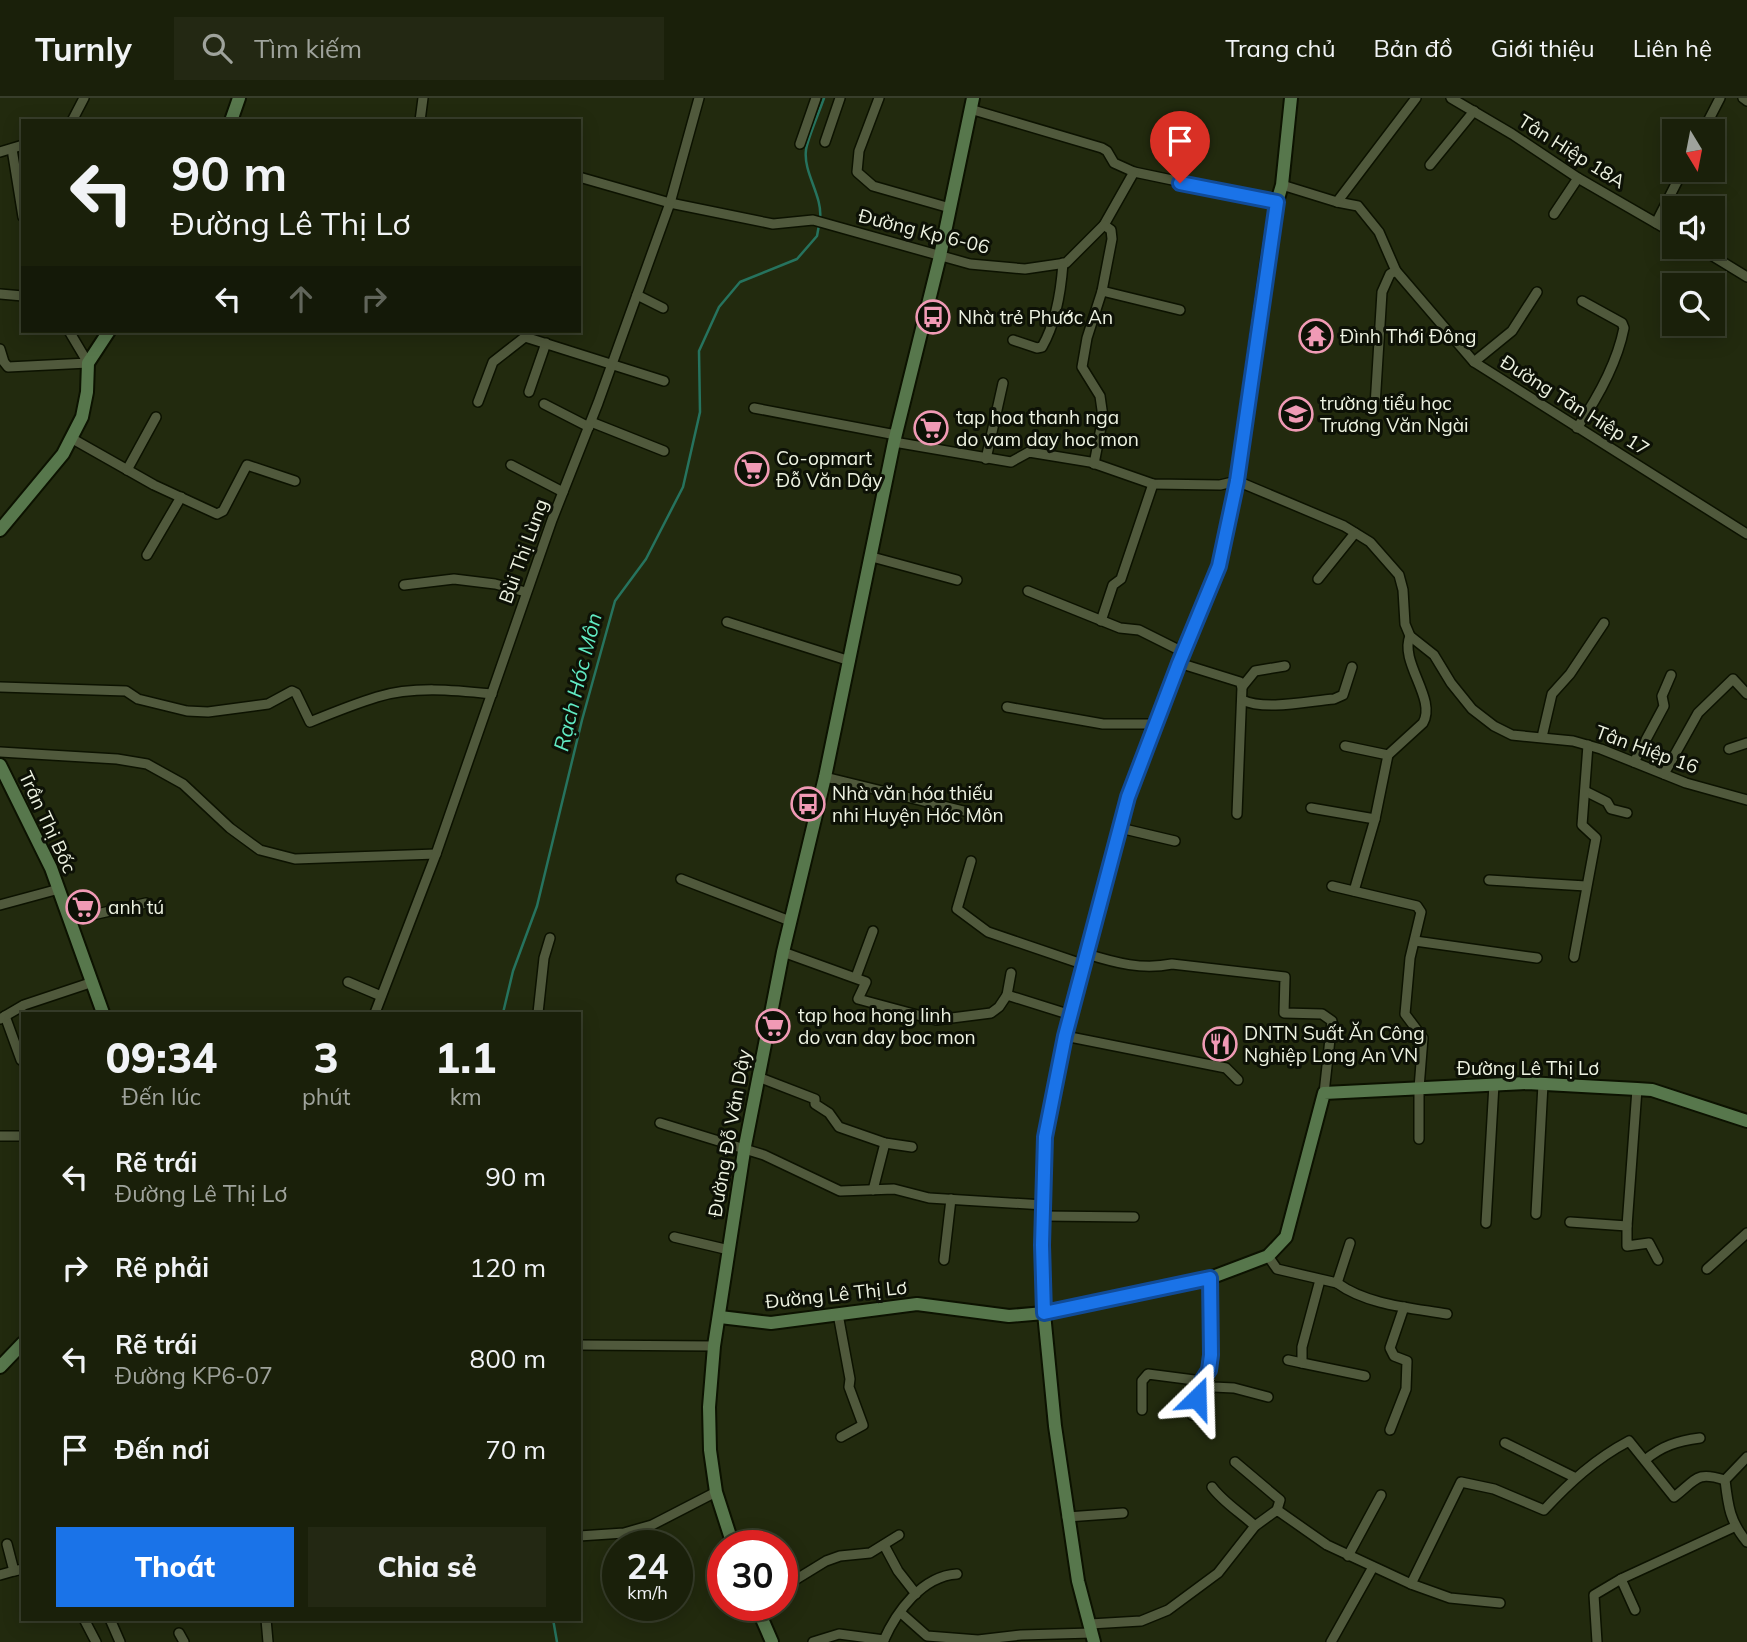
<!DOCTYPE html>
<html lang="vi">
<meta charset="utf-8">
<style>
body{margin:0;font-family:Mulish,sans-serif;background:#232813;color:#f1f3f6;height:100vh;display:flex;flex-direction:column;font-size:26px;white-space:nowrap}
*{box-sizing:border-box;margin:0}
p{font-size:23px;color:#9fa39c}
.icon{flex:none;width:38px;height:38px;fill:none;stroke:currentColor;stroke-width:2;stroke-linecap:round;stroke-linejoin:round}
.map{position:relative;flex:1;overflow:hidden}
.drawer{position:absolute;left:21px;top:914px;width:560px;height:609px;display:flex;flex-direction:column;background:#1a200a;border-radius:0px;box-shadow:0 4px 18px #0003,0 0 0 2px #383e2b}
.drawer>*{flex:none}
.top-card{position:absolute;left:21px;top:21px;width:560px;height:214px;border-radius:0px;box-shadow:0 4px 18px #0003,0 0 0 2px #383e2b;background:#1a200a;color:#f1f3f6;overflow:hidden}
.needle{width:46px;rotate:170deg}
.tools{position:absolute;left:1662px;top:21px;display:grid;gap:14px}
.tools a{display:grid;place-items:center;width:63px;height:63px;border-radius:0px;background:#1a200a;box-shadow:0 4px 18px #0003,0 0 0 2px #383e2b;font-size:35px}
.speed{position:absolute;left:602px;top:1432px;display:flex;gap:14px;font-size:35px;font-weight:700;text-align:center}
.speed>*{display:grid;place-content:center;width:91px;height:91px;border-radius:50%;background:#1a200a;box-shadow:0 4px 18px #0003,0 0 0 2px #383e2b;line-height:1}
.speed small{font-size:18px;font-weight:400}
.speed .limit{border:10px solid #d22;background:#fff;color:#111}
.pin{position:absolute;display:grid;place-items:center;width:60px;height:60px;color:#fff;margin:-72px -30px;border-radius:50% 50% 50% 0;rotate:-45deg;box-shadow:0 0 7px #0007}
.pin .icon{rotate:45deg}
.me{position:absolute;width:77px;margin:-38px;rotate:22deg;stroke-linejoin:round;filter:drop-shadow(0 0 5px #0008)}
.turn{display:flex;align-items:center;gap:24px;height:147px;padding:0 35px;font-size:32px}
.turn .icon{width:91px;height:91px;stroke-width:2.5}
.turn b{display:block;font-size:49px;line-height:60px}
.lanes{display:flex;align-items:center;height:66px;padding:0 35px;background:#0003;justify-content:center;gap:35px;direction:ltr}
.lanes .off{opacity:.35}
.eta{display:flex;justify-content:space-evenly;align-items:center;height:119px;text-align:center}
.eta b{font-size:42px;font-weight:800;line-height:49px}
.button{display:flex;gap:14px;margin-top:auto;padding:14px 35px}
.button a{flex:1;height:80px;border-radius:0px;background:#1a73e8;color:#fff;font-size:28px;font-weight:800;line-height:80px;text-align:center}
.button a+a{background:#232813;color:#f1f3f6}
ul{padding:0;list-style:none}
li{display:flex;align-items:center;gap:21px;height:91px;padding:0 35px}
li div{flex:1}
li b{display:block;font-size:26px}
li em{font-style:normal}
header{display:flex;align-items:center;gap:42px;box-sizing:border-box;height:98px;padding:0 35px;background:#1a200a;border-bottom:2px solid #383e2b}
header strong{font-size:33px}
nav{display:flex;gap:38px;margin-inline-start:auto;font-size:24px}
.search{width:490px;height:63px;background:#232813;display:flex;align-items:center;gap:18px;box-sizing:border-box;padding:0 24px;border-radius:0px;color:#9fa39c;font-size:26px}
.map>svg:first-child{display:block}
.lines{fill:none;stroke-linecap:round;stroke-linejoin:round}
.stream{stroke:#26735e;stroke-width:2.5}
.street-casing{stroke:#0c1200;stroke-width:12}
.secondary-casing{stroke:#0c1200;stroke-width:16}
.street{stroke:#50593c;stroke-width:9}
.secondary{stroke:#57774c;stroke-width:12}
.route-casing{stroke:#114b97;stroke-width:18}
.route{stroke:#1a73e8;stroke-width:12}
.labels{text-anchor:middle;stroke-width:6;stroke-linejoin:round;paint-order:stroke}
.street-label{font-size:19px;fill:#edf2e1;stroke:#0d1106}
.poi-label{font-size:19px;fill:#edf2e1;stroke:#0d1106;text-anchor:start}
.water-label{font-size:21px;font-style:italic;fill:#61ebc3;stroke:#0d1106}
</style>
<header>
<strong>Turnly</strong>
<div class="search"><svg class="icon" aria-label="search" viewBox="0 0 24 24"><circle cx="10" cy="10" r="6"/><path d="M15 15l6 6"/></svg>Tìm kiếm</div>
<nav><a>Trang chủ</a><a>Bản đồ</a><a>Giới thiệu</a><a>Liên hệ</a></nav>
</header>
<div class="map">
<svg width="1747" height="1544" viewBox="0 0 1747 1544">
<rect width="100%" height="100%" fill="#222a0e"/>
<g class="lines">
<g class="stream">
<path d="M 820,121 C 823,98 803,75 806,52 C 807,42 820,12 824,0"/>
<path d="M 503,915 L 513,873 L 537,808 L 582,622 L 615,503 L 646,461 L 683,389 L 700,314 L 699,253 L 719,209 L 740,184 L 797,161 L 817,138 L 819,127"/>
<path d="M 553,1521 L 557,1544"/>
</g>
<defs>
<g id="street">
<path d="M 879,0 L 859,53 L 857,74 L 873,88 L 950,110"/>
<path d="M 1451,0 L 1512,36 L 1578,80 L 1675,136"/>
<path d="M 1743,0 L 1747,3"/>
<path d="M 970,11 L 1102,50 L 1107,53 L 1114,65 L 1134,74 L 1277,104"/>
<path d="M 72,23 L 84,0"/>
<path d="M 420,23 L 423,0"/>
<path d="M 1703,33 L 1720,0"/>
<path d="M 825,44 L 840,0"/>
<path d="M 800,46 L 816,0"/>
<path d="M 12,51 L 23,119"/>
<path d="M 0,54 L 23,47"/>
<path d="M 1430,67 L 1474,13"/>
<path d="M 579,79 L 670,105 L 773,126 L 813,122 L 970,166 L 1025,171 L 1066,165 L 1104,127 L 1134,74"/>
<path d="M 1282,87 L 1337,104 L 1358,108 L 1379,134 L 1396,173 L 1474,264 L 1747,436"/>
<path d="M 1337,104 L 1416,0"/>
<path d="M 1554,116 L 1578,80"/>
<path d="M 1656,125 L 1683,72"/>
<path d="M 1698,149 L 1747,179"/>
<path d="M 1102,193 L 1180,212"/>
<path d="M 0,196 L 23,198"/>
<path d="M 637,197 L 663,210"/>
<path d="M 1013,242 L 1037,250 L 1042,249 C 1056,225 1061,193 1063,165"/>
<path d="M 0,251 L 4,264 L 8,269 L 88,265 L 69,233"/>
<path d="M 1474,264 L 1512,233 L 1537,194"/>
<path d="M 529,294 L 546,245"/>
<path d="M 478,304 L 493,264 L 525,239 L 664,283"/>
<path d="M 544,306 L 589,329"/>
<path d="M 1375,308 L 1382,194 L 1390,176 L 1396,173"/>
<path d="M 754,310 L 896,337"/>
<path d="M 591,324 L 664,353"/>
<path d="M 1577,330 C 1597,301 1617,265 1624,230 L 1622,225 L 1582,203"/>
<path d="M 71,340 L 154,387 L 217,416 L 223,413 L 247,367 L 295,383"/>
<path d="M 894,344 L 1011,364 L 1029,354 L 1090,364 L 1153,386 L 1220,387 L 1237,383 L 1344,428 L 1370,444 L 1399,477 L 1403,492 L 1405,526 L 1410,538 L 1434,557 L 1451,585 L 1472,611 L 1494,628 L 1512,637 L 1573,643 L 1601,651 L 1686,685 L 1747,702"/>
<path d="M 986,361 L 1003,285"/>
<path d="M 1094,366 L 1103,319 L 1100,298 L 1082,269 L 1087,240 L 1102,193 L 1112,141 L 1111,132 L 1104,127"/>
<path d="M 511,367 L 563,394"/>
<path d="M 127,372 L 156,319"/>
<path d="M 147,457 L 181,399"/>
<path d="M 872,459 L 957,482"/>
<path d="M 1318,481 L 1355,435"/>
<path d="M 404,487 L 454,481 L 495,486 L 526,494"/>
<path d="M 1028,493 L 1120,530 L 1139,532 L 1183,554"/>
<path d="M 1101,523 L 1113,487 L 1121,481 L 1153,386"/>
<path d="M 727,524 L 850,563"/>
<path d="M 1179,565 L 1240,584 L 1242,589 L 1237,716"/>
<path d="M 0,589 L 126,593 L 138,601 L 187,613 L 208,614 L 268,606 L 292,593 L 296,595 L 310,624 C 332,615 354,606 377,599 C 413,588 454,592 492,596"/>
<path d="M 1242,589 L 1255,573 L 1285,568"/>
<path d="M 1242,602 C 1265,613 1309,603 1334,601 L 1343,597 L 1352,569"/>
<path d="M 1007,609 L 1103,626 L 1156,626"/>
<path d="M 1542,639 L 1552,596 L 1570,576 L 1604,525"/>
<path d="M 1345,648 L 1388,657 L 1375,721"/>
<path d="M 1729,651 L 1747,645"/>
<path d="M 0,654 L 117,661 L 147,666 L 183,686 L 230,730 L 260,752 L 295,761 L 436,756"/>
<path d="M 1388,657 L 1423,625 C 1437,601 1399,564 1410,538"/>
<path d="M 1634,664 L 1664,608 L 1662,598 L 1671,577"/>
<path d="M 1664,676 L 1698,615 L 1733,581 L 1747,596"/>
<path d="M 825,679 L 964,713"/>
<path d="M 1585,693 L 1607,704 L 1611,711 L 1627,715"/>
<path d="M 1311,710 L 1375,721 L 1354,793"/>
<path d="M 1120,730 L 1175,743"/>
<path d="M 971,763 L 957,811 L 988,834 L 1085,867"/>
<path d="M 681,781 L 790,823"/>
<path d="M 1489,782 L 1586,788"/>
<path d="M 1332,788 L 1417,808 L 1421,814 L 1410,860 L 1405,916 L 1423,940 L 1419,990 L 1419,1041"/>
<path d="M 0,807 L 59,791"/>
<path d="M 70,822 L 146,805"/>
<path d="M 1415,843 L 1537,860"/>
<path d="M 783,854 L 866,884 L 858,901 L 936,922 L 991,915 L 999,909 L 1007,897"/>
<path d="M 1087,856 C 1116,865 1142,872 1172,866 L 1285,879 L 1284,915 L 1322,916 L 1332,923 L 1324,995"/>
<path d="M 1574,859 L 1596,740 L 1582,727 L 1588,647"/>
<path d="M 1011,875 L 1007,897 L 1071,917"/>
<path d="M 856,879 L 873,833"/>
<path d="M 348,884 L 381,898"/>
<path d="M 375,915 L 436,756 L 552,422 L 598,305 L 670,105 L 699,0"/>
<path d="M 538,915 L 544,860 L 550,840"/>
<path d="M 5,918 L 21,962"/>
<path d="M 0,921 L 24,907 L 93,884"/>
<path d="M 1065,938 L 1226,970 L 1238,982"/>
<path d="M 758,979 L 815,1001 L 815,1006 L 829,1015 L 839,1029 L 885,1045 L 912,1049"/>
<path d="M 1637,991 L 1627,1128 L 1627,1148 L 1649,1145 L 1658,1162"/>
<path d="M 660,1025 L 764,1057 L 840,1093 L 894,1091 L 929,1100 L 1044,1107"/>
<path d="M 0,1038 L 23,1038"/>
<path d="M 873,1092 L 885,1045"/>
<path d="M 1536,1116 L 1543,986"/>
<path d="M 1043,1118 L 1134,1119"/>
<path d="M 1570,1124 L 1627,1128"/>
<path d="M 1486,1125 L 1494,986"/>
<path d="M 674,1139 L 729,1152"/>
<path d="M 1268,1158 L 1277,1171 L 1337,1185 L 1350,1145"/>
<path d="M 944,1162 L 951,1101"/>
<path d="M 1707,1171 L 1747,1135"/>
<path d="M 1320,1182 L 1302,1249 L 1302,1265 L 1365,1278"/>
<path d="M 1337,1185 C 1367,1207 1412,1210 1447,1216"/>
<path d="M 838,1216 L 850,1281 L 849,1289 L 863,1327 L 841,1339"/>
<path d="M 579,1247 L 714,1248"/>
<path d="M 1288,1262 L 1302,1265"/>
<path d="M 1142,1312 L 1142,1283 L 1148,1276 L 1202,1283 L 1213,1289 L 1234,1290 L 1268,1299"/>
<path d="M 1192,1317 L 1202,1283 L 1209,1272 L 1211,1257 L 1210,1180"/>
<path d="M 1390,1332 L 1406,1291 L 1407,1263 L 1394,1258 L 1390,1250 L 1404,1209"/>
<path d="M 1505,1345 L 1574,1379"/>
<path d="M 1747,1359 L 1725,1382 C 1728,1408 1730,1424 1747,1444"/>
<path d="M 1645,1362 C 1662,1348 1677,1343 1700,1340"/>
<path d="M 1235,1364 L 1280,1402 L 1277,1412"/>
<path d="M 1212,1389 C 1223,1404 1241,1415 1255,1428"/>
<path d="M 1067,1419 L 1123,1415"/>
<path d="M 579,1438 L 624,1435 L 652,1427 L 716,1394"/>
<path d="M 7,1446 L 14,1473 L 23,1471"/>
<path d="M 884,1447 L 898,1473 L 916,1496"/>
<path d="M 1348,1458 L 1381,1397"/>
<path d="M 0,1477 L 14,1473"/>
<path d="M 1621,1481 L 1635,1512"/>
<path d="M 1411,1486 L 1461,1384 L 1494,1391 L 1544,1412 C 1570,1384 1595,1361 1629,1343 L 1674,1399 C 1697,1381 1696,1373 1725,1382"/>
<path d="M 782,1490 L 826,1463 L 840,1458 L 870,1455 L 899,1437"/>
<path d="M 901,1515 L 927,1538 L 978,1542 L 1021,1537 L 1092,1535"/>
<path d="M 84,1521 L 96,1544"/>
<path d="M 110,1521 L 120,1544"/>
<path d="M 266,1521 L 268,1544"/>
<path d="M 1090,1526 L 1141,1523 L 1168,1512 L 1218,1475 L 1255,1428 L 1277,1412 L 1327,1447 L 1411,1486 L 1450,1500 L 1500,1505"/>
<path d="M 179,1535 L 184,1544"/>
<path d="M 813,1544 L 839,1536 L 884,1542"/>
<path d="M 883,1544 C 896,1514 922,1478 957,1476"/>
<path d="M 1331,1544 L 1373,1469"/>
<path d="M 1597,1544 L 1594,1497 L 1621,1481 L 1734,1429"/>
</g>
<g id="secondary">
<path d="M 231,23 L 239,0"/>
<path d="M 0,432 L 63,356 L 82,319 L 87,294 L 88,265 L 109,233"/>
<path d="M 0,667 L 51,770 L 103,915"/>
<path d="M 720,1219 L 771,1225 L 917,1206 L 1009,1218 L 1044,1215 L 1210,1180 L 1268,1158 L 1286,1139 L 1324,995 L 1527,985 L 1637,991 L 1652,992 L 1747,1023"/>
<path d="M 0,1269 L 23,1245"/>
<path d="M 733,1447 L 716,1394 L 710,1352 L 709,1309 L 714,1248 L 744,1053 L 783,854 L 825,679 L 894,344 L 940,158 L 973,0"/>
<path d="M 756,1507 L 772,1544"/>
<path d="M 1094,1544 L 1078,1483 L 1055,1328 L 1044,1215 L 1042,1147 L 1045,1039 L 1065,938 L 1128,699 L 1179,565 L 1219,468 L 1237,383 L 1268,158 L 1277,104 L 1282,87 L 1291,0"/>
</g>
</defs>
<use href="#street" class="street-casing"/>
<use href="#secondary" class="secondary-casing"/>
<use href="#street" class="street"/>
<use href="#secondary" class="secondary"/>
</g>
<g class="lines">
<defs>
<path id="route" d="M 1180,85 L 1277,104 L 1237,383 L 1219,468 L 1179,565 L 1128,699 L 1065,938 L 1045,1039 L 1042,1147 L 1044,1215 L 1210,1180 L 1211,1257 L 1209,1272 L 1202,1283 L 1197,1300"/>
</defs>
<use href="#route" class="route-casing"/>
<use href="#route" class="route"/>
</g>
<defs>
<symbol id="bus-ring" viewBox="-11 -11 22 22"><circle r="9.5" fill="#0d1106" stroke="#f09ab5" stroke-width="1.5"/><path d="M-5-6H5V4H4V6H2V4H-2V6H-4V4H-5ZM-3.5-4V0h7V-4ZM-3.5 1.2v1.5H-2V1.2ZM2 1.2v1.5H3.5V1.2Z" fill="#f09ab5"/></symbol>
<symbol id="temple-ring" viewBox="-11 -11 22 22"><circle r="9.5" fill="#0d1106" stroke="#f09ab5" stroke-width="1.5"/><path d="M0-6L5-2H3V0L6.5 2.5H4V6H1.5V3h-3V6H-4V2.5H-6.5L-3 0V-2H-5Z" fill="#f09ab5"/></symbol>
<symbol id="school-ring" viewBox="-11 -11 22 22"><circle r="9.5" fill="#0d1106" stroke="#f09ab5" stroke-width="1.5"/><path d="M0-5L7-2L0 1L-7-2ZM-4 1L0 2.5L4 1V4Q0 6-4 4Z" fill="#f09ab5"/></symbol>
<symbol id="supermarket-ring" viewBox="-11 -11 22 22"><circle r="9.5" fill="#0d1106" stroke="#f09ab5" stroke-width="1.5"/><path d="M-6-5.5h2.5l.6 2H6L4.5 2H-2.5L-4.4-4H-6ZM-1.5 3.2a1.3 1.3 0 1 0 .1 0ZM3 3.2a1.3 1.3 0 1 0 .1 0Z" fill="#f09ab5"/></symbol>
<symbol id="restaurant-ring" viewBox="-11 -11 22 22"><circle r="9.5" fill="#0d1106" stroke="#f09ab5" stroke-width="1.5"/><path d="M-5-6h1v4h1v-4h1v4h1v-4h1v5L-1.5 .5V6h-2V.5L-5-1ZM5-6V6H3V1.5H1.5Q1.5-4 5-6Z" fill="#f09ab5"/></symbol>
</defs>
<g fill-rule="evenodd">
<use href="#bus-ring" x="914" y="200" width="38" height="38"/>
<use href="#temple-ring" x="1297" y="219" width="38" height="38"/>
<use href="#school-ring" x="1277" y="297" width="38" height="38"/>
<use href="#supermarket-ring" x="912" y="311" width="38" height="38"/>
<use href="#supermarket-ring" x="733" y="352" width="38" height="38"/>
<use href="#bus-ring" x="789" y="687" width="38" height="38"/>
<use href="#supermarket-ring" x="64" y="790" width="38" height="38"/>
<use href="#supermarket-ring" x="754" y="909" width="38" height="38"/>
<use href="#restaurant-ring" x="1201" y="927" width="38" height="38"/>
</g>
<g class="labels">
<g class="street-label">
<text transform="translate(1572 53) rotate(32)" y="7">Tân Hiệp 18A</text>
<text transform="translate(924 133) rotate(14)" y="7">Đường Kp 6-06</text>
<text transform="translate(1575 307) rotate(32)" y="7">Đường Tân Hiệp 17</text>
<text transform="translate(523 453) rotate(-70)" y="7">Bùi Thị Lùng</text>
<text transform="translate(1647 651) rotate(20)" y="7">Tân Hiệp 16</text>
<text transform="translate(48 724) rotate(65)" y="7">Trần Thị Bốc</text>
<text x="1528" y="977">Đường Lê Thị Lơ</text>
<text transform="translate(729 1035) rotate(-80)" y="7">Đường Đỗ Văn Dậy</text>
<text transform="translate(836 1196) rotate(-6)" y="7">Đường Lê Thị Lơ</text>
</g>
<g class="poi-label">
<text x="958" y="226">Nhà trẻ Phước An</text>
<text x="1340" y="245">Đình Thới Đông</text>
<text x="1320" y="312">trường tiểu học<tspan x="1320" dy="22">Trương Văn Ngài</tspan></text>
<text x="956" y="326">tap hoa thanh nga<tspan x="956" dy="22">do vam day hoc mon</tspan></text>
<text x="776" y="367">Co-opmart<tspan x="776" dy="22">Đỗ Văn Dậy</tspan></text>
<text x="832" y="702">Nhà văn hóa thiếu<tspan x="832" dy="22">nhi Huyện Hóc Môn</tspan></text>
<text x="108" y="816">anh tú</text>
<text x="798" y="924">tap hoa hong linh<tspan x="798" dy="22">do van day boc mon</tspan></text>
<text x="1244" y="942">DNTN Suất Ăn Công<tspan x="1244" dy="22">Nghiệp Long An VN</tspan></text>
</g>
<g class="water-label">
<text transform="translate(578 584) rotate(-76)" y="7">Rạch Hóc Môn</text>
</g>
</g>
</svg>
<div class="tools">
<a><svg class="needle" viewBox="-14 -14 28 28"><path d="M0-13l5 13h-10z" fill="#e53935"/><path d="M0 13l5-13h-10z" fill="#9fa39c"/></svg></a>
<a><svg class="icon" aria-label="sound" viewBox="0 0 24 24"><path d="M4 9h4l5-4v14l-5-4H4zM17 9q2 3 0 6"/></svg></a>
<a><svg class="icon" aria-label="search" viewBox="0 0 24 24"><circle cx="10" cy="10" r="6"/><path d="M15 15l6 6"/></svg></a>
</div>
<div class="speed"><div>24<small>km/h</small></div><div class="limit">30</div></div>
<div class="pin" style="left:1180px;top:85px;background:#d93025"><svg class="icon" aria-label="arrive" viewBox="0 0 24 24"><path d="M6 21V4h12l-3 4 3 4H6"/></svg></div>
<svg class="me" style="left:1197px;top:1300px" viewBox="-20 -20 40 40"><path d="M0-17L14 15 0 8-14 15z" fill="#1a73e8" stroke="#fff" stroke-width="4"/></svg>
<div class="top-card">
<div class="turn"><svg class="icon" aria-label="left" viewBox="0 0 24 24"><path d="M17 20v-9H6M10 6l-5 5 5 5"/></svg><div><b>90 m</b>Đường Lê Thị Lơ</div></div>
<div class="lanes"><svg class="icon" aria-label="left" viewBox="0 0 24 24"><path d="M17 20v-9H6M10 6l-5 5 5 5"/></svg><svg class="icon off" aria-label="ahead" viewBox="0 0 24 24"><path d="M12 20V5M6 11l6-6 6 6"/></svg><svg class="icon off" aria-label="right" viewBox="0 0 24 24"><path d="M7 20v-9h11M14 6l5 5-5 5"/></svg></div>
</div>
<section class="drawer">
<div class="eta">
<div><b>09:34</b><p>Đến lúc</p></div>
<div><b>3</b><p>phút</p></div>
<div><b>1.1</b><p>km</p></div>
</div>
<ul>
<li><svg class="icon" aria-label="left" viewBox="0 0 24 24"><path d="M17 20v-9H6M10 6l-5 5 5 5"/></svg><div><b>Rẽ trái</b><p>Đường Lê Thị Lơ</p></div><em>90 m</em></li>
<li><svg class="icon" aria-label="right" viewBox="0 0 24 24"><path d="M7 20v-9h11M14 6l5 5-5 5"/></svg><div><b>Rẽ phải</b></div><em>120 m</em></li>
<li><svg class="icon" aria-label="left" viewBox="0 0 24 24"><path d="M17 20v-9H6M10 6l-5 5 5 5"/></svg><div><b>Rẽ trái</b><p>Đường KP6-07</p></div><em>800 m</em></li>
<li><svg class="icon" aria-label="arrive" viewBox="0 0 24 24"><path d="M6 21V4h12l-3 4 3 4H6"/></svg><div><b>Đến nơi</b></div><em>70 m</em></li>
</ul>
<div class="button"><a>Thoát</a><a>Chia sẻ</a></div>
</section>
</div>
